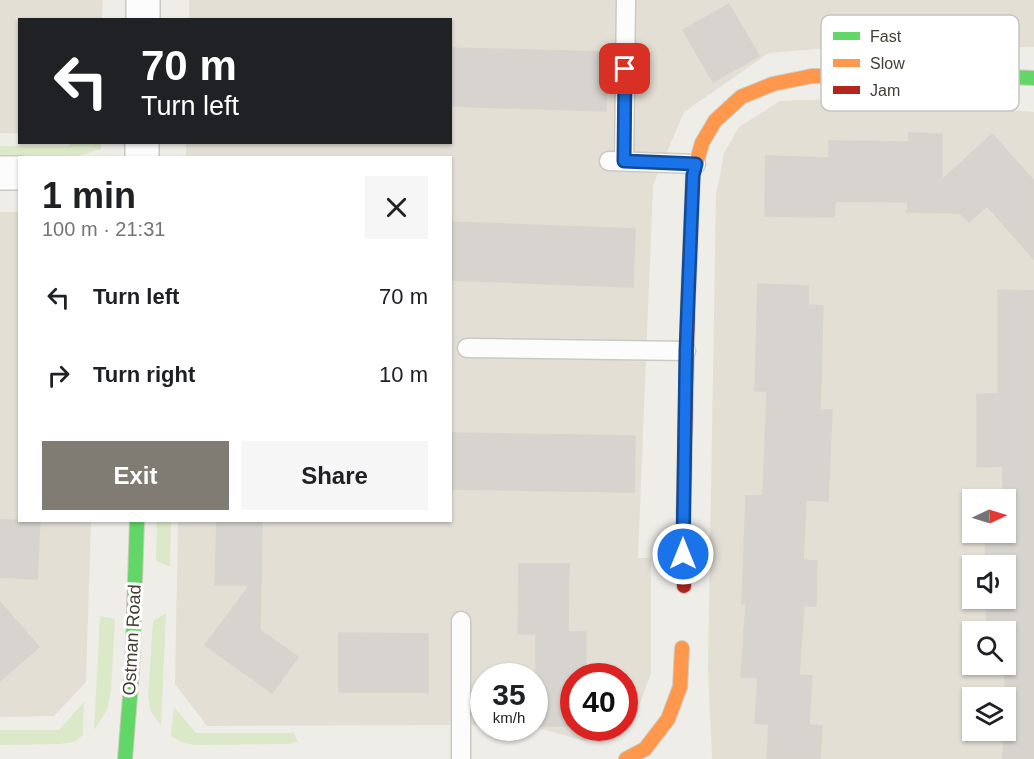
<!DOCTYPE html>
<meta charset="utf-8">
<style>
body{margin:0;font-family:Arial,sans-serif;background:#f6f6f6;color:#202124;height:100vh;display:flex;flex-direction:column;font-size:22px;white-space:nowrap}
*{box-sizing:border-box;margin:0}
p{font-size:20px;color:#757577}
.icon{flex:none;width:33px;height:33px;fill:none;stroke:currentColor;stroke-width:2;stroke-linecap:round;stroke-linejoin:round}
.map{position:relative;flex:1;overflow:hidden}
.side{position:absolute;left:18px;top:156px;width:434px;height:366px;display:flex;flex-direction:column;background:#fff;border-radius:0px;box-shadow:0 2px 4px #0004}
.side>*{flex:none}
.hud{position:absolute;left:18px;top:18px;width:434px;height:126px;border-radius:0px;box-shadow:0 2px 4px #0004;background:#202124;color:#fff;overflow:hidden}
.needle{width:39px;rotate:86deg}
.fabs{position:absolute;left:962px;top:489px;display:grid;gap:12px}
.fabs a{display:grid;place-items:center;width:54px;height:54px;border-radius:0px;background:#fff;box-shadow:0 2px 4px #0004;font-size:30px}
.speed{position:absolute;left:470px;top:663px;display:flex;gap:12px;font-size:30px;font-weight:700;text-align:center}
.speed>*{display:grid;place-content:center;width:78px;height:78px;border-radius:50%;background:#fff;box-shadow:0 2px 4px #0004;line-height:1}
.speed small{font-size:15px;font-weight:400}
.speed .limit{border:9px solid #d22;background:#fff;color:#111}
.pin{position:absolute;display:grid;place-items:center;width:51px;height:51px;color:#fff;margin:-26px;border-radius:12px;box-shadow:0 3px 9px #0006}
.me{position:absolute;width:66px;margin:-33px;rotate:0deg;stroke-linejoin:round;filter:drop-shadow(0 0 4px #0008)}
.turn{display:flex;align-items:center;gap:21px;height:126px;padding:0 24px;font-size:27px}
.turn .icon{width:78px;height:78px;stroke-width:2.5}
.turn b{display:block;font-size:42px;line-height:51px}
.round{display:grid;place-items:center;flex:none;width:63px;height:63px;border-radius:0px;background:#f6f6f6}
.summary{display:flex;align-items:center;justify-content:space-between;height:102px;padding:0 24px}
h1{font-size:36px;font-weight:700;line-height:45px}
.action{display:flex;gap:12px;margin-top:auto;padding:12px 24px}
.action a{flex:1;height:69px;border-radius:0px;background:#807b73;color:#fff;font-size:24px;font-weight:700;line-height:69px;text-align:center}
.action a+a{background:#f6f6f6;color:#202124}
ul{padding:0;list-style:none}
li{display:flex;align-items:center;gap:18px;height:78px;padding:0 24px}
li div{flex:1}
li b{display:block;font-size:22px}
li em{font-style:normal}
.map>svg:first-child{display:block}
.residential{fill:#e3dfd5;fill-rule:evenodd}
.green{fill:#dce9c8}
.building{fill:#d7d4cf;stroke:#d7d4ce;stroke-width:1.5}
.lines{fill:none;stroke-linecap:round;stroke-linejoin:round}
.lane-casing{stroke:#cbc9c4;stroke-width:21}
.street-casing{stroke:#cbc9c4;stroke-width:36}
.fast-casing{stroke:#cecabf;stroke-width:16}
.slow-casing{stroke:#cecabf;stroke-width:16}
.jam-casing{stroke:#cecabf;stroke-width:16}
.lane{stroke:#fdfcfc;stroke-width:18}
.street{stroke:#fdfcfc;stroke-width:33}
.fast{stroke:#63d668;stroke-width:14}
.slow{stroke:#ff974d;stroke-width:14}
.jam{stroke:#b3261e;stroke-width:14}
.route-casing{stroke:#114b97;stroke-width:15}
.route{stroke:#1a73e8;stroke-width:10}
.labels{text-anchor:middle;stroke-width:6;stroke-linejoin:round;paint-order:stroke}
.street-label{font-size:18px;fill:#443e34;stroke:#fff}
.key{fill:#fff;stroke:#c7c5c2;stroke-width:1.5}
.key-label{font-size:16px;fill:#443e34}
</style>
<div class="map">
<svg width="1034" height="759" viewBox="0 0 1034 759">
<rect width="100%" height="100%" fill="#efede8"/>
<g class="residential">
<path d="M 0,0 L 103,0 L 102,19 L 20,20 L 19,133 L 0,133 Z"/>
<path d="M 189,0 L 1034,0 L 1034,47 L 818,49 L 769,53 L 684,112 L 653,185 L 638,558 L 651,558 L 651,673 L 633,723 L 624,726 L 624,676 L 573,676 L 573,728 L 620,728 L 585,741 L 534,727 L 534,676 L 483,676 L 483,725 L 207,726 L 175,684 L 178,521 L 450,520 L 450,158 L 186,157 L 186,143 L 450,142 L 450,20 L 189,19 Z"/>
<path d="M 834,99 L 1034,112 L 1034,759 L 712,759 L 708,668 L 716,195 L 724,153 L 739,127 L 780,101 ZM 972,500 L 1005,500 L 1005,532 L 972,532 ZM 972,566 L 1005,566 L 1005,598 L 972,598 ZM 972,632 L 1005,632 L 1005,664 L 972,664 ZM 972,698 L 1005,698 L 1005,730 L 972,730 Z"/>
<path d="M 0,212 L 19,212 L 20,520 L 91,521 L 86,682 L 54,716 L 0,717 Z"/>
</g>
<g class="green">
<path d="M 101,142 L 101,149 L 75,157 L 0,158 L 0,146 L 68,146 L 72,143 Z"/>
<path d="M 157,521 L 171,521 L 170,567 L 156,561 Z"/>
<path d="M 166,613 L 161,726 L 151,712 L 148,697 L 153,621 Z"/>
<path d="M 100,616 L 115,619 L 111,691 L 107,710 L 94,730 Z"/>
<path d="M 84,702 L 83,735 L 74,742 L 60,744 L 0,745 L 0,730 L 59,730 Z"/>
<path d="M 174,707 L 196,733 L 294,733 L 298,742 L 287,744 L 195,745 L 181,742 L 171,736 Z"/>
</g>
<g class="building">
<path d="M 729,4 L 759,56 L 713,82 L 683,30 Z"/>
<path d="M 450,48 L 608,52 L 606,111 L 450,106 Z"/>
<path d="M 909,133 L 942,134 L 942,180 L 992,134 L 1034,181 L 1034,259 L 987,206 L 969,222 L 960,213 L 906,212 L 908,210 L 908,202 L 835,201 L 834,217 L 765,216 L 766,156 L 829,158 L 829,141 L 909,142 Z"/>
<path d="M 450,222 L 635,229 L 633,287 L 450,280 Z"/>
<path d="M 758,284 L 808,286 L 808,305 L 823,306 L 820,410 L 832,410 L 828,501 L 806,500 L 803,560 L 817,561 L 816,606 L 804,606 L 799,675 L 812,676 L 809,725 L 822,726 L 820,759 L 767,759 L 769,724 L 755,723 L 758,678 L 741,677 L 746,604 L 742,604 L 746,496 L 763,496 L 767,391 L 755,391 Z"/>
<path d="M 998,290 L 1034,291 L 1034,759 L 1003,759 L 1004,730 L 1005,730 L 1005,665 L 1004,665 L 1005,664 L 1005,632 L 1004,630 L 987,630 L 986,598 L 1005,598 L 1005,566 L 986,566 L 985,533 L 1005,532 L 1005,500 L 1003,500 L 1003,466 L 977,467 L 977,394 L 998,394 Z"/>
<path d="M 450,433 L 635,436 L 634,492 L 450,489 Z"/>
<path d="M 0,520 L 40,520 L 37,579 L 0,577 Z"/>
<path d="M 217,520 L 262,520 L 260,630 L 298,657 L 272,693 L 205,645 L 250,585 L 215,585 Z"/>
<path d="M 519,564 L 569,564 L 568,632 L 586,632 L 586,676 L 573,676 L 573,726 L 536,726 L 536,634 L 518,634 Z"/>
<path d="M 0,602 L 39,647 L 0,681 Z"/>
<path d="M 339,633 L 428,634 L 428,692 L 339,692 Z"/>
</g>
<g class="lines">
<defs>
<g id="lane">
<path d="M 609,161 L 696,164"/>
<path d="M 624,161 L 626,0"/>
<path d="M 467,348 L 686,351"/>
<path d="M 461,759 L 461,621"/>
</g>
<g id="street">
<path d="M 143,20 L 143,0"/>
<path d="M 142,158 L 142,142"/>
<path d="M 0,173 L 20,173"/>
</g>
<g id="fast">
<path d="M 846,76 L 960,75 L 1034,78"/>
<path d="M 125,759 L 132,671 L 137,520"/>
</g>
<g id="slow">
<path d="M 688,299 L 693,175 L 702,143 L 715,121 L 741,97 L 773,84 L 812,76 L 846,76"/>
<path d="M 626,759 L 645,749 L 668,719 L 680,687 L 682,648"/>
</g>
<path id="jam" d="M 684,586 L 683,537 L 688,299"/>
</defs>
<use href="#lane" class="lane-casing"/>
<use href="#street" class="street-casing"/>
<use href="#fast" class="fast-casing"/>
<use href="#slow" class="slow-casing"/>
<use href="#jam" class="jam-casing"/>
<use href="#lane" class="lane"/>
<use href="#street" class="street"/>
<use href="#fast" class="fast"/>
<use href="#slow" class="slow"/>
<use href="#jam" class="jam"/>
</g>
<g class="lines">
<defs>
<path id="route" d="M 625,69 L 624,161 L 696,164 L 693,175 L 686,351 L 683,554"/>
</defs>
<use href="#route" class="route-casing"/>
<use href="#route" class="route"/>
</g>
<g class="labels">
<g class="street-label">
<text transform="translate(132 640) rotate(-87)" y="6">Ostman Road</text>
</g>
</g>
<rect x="821" y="15" width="198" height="96" rx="9" class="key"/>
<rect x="833" y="32" width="27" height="8" fill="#63d668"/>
<rect x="833" y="59" width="27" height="8" fill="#ff974d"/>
<rect x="833" y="86" width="27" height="8" fill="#b3261e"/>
<g class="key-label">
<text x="870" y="42">Fast</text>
<text x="870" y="69">Slow</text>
<text x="870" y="96">Jam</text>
</g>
</svg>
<div class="fabs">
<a><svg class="needle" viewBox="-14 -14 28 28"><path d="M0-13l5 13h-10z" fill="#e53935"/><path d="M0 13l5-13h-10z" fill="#757577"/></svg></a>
<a><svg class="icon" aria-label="sound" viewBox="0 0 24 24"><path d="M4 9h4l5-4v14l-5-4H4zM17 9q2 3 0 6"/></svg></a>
<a><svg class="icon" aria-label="search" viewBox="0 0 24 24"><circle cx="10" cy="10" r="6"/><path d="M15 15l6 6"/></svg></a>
<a><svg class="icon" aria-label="layers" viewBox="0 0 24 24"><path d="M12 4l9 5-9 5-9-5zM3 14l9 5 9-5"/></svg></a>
</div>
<div class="speed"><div>35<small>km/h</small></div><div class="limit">40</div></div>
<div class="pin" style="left:625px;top:69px;background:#d93025"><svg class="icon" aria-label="arrive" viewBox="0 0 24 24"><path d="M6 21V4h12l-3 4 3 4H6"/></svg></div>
<svg class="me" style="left:683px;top:554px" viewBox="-20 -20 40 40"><circle r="17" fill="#1a73e8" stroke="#fff" stroke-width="3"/><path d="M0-11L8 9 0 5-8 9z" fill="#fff"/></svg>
<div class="hud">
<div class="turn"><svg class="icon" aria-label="left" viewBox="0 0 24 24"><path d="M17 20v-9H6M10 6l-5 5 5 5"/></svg><div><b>70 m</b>Turn left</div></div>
</div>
<section class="side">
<div class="summary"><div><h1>1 min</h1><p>100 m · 21:31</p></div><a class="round"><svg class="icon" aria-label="close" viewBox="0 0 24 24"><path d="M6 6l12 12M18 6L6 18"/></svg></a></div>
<ul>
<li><svg class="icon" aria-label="left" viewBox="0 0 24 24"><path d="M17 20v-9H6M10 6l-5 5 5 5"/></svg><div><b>Turn left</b></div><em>70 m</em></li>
<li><svg class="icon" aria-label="right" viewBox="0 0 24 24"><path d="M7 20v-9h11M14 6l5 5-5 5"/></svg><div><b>Turn right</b></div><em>10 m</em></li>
</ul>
<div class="action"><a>Exit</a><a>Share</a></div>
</section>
</div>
